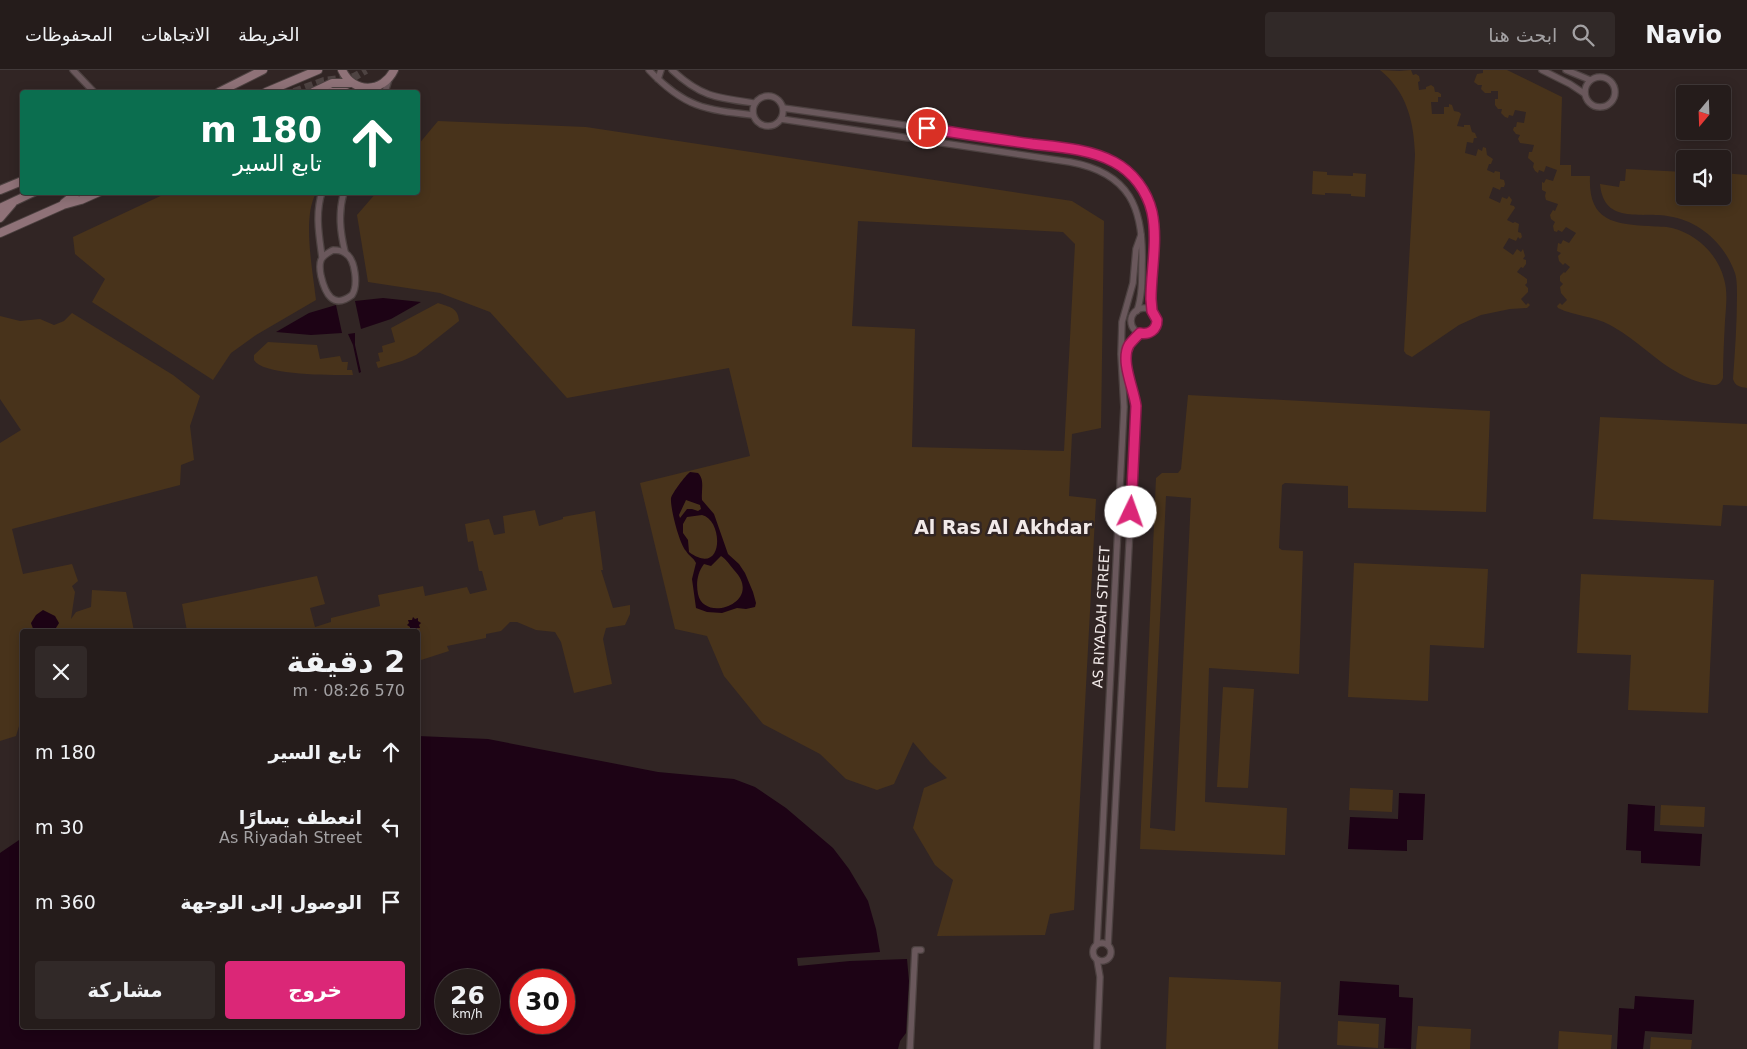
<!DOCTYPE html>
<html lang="ar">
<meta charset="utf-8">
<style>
body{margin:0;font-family:"DejaVu Sans",Cairo,sans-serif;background:#312928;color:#f1f3f6;direction:rtl;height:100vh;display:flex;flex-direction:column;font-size:19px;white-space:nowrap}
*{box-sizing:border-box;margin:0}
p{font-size:16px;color:#a3a1a3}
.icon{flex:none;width:28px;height:28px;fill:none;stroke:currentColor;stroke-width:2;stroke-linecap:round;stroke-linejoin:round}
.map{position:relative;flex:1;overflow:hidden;direction:ltr}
.sheet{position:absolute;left:20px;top:559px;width:400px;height:400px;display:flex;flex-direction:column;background:#251c1b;border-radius:5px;box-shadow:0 2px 12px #0003,0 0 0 1px #423a3a;direction:rtl}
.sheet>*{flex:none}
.hud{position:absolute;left:20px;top:20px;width:400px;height:105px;border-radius:5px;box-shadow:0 2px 12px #0003,0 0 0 1px #423a3a;direction:rtl;background:#0b6e4f;color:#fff;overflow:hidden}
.needle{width:32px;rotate:199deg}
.buttons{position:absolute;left:1676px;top:15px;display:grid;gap:10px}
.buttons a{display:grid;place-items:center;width:55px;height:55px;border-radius:5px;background:#251c1b;box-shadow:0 2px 12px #0003,0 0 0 1px #423a3a;font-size:25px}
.speed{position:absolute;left:435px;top:899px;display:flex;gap:10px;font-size:25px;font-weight:700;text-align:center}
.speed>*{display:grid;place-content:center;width:65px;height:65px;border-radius:50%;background:#251c1b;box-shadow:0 2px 12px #0003,0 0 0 1px #423a3a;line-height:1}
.speed small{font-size:12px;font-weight:400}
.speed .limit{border:8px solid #d22;background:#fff;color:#111}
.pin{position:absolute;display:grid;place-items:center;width:42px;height:42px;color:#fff;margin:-21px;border:2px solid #fff;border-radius:50%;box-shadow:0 1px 5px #0007}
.me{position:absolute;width:55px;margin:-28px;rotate:3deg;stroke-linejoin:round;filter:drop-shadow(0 0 4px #0008)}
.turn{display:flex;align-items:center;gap:18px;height:105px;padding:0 15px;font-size:22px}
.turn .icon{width:65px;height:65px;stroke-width:2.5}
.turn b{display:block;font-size:35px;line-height:42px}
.round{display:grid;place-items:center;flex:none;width:52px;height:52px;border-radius:5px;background:#312928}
.overview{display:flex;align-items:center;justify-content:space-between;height:85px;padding:0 15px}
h1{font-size:30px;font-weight:700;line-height:38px}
.button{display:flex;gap:10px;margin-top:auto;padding:10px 15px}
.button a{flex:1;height:58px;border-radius:5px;background:#db2777;color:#fff;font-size:20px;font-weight:700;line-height:58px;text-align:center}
.button a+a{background:#312928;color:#f1f3f6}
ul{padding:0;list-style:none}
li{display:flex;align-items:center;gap:15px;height:75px;padding:0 15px}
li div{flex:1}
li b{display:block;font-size:19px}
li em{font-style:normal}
header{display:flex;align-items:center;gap:30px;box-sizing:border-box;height:70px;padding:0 25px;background:#251c1b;border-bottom:1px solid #423a3a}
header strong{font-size:24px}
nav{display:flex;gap:28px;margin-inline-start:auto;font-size:18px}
.search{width:350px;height:45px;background:#312928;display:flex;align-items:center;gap:12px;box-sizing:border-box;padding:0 18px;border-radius:5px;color:#a3a1a3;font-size:19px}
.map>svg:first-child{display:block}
.green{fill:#48331b;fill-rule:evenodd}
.water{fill:#1d0315;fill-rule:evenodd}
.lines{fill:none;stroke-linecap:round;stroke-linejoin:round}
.secondary-tunnel{stroke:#4e4342;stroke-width:8;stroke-dasharray:8 4;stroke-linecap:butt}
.street-casing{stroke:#4c4140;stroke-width:8}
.secondary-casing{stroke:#4c4140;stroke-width:10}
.street{stroke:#6a585c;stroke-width:5.5}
.secondary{stroke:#8f7278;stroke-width:8}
.route-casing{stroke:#8e194d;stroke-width:12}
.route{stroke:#db2777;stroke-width:9}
.labels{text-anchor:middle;stroke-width:5;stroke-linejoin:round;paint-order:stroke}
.street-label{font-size:14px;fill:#f2eae9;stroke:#312524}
.district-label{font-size:19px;font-weight:bold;fill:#f2eae9;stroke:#312524}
</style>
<header>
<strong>Navio</strong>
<div class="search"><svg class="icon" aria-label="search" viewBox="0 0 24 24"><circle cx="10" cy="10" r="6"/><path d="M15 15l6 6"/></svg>ابحث هنا</div>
<nav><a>الخريطة</a><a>الاتجاهات</a><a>المحفوظات</a></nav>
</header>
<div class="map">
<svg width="1747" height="979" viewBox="0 0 1747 979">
<rect width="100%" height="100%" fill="#312524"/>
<g class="green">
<path d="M 1380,0 L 1399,1 L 1411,0 L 1413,5 L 1416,4 L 1419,6 L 1420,11 L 1418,12 L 1419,20 L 1426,19 L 1426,17 L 1431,15 L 1434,17 L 1435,22 L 1438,22 L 1441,24 L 1441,27 L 1438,27 L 1438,32 L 1431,32 L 1432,44 L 1444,44 L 1444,37 L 1449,37 L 1449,34 L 1452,35 L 1454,41 L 1459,42 L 1461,44 L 1457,56 L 1464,57 L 1464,55 L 1470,55 L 1472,62 L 1475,63 L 1477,68 L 1474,68 L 1473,73 L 1467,72 L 1465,83 L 1476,86 L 1478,79 L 1482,81 L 1483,77 L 1486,78 L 1487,85 L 1493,89 L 1491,94 L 1489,94 L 1487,100 L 1494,103 L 1495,101 L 1500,102 L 1500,109 L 1504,110 L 1505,114 L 1504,117 L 1501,117 L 1500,120 L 1493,117 L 1489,128 L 1500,133 L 1502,127 L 1507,129 L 1509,126 L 1512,130 L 1510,135 L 1514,136 L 1515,138 L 1507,150 L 1513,153 L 1515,152 L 1519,154 L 1518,162 L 1521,163 L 1522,167 L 1520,169 L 1518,167 L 1516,171 L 1509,168 L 1503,178 L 1513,185 L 1517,179 L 1521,182 L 1523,179 L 1525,186 L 1523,189 L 1526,190 L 1526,194 L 1523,198 L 1521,197 L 1517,202 L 1527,209 L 1527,213 L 1525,215 L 1528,218 L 1528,222 L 1521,229 L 1526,235 L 1528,233 L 1530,235 L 1527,238 L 1510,239 L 1481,245 L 1459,255 L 1412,287 L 1406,284 L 1404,281 L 1415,85 C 1414,52 1407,22 1380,0 Z"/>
<path d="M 1483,0 L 1507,0 L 1562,27 L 1560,95 L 1571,95 L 1571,106 L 1590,106 C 1588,150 1612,154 1649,156 C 1657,157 1665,156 1672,158 C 1697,164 1718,185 1724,209 C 1728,222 1726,237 1725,251 C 1724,270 1723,289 1723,308 C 1720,316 1715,316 1708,314 C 1675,308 1653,284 1626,265 C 1621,261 1615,258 1610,255 C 1594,246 1574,246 1558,238 L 1557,236 L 1560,233 L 1562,235 L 1567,230 L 1561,223 L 1560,217 L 1563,214 L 1560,211 L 1560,206 L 1564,202 L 1565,203 L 1570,197 L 1565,193 L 1563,195 L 1559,191 L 1558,186 L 1561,183 L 1557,181 L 1558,173 L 1561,174 L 1563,170 L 1569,173 L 1576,163 L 1566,157 L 1562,162 L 1558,160 L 1557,162 L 1554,161 L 1553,156 L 1555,152 L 1551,149 L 1550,145 L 1553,140 L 1555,141 L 1558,134 L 1546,130 L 1545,126 L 1546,122 L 1542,120 L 1542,112 L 1544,113 L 1546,109 L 1553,111 L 1557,100 L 1546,96 L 1544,102 L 1539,100 L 1538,103 L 1535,101 L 1533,97 L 1534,93 L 1528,88 L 1529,82 L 1532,82 L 1534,75 L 1520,73 L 1518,69 L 1520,65 L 1516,64 L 1513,60 L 1514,57 L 1516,57 L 1517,52 L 1524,53 L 1526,42 L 1515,40 L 1513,46 L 1509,45 L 1508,48 L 1505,47 L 1501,43 L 1502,39 L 1498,39 L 1495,35 L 1495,29 L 1498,29 L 1498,21 L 1491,21 L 1491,23 L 1485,23 L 1481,19 L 1482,15 L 1478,15 L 1474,12 L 1477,4 L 1483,3 Z"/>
<path d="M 438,51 L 586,57 L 1072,131 L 1104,151 L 1101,358 L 1072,364 L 1069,426 L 1096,429 L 1074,840 L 1050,844 L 1045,865 L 937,866 L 953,810 L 935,795 L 913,758 L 924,718 L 947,708 L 930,692 L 913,672 L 894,714 L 877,720 L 846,709 L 820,684 L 763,654 L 724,606 L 707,566 L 675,559 L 640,413 L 750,386 L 729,298 L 567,328 L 490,242 L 440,223 L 368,212 L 357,145 L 376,123 L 418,122 L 418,75 ZM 858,151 L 1063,162 L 1075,174 L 1064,381 L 912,377 L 915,259 L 852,256 Z"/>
<path d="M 1626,99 L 1685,102 L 1685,126 L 1722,126 L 1723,103 L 1747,105 L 1747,318 C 1740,317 1735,316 1733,309 C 1735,281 1737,253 1737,225 C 1737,218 1737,209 1735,203 C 1725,175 1702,153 1673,147 C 1644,140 1604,157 1600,114 L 1619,117 L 1620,111 L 1625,111 Z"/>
<path d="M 1313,101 L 1327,102 L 1327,105 L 1353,106 L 1353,103 L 1366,104 L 1365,127 L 1351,126 L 1351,124 L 1325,123 L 1325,125 L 1312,124 Z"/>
<path d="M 169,122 L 316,123 C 302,148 313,202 316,230 L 256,265 L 231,283 L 213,310 L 92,232 L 105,209 L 75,184 L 73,167 Z"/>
<path d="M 438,233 C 449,237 458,237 459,251 L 416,285 L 402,291 L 378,298 L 376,292 L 380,291 L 378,283 L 383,282 L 382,276 L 395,272 L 391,258 Z"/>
<path d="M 72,243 L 173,305 L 200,326 L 190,356 L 194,390 L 181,395 L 180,415 L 12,459 L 23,504 L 72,494 L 78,511 L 72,516 L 75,522 L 71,549 L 76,542 L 91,537 L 92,520 L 126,522 L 134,561 L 54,561 L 59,553 L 31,553 L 34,561 L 22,561 L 22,646 L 16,666 L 0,671 L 0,373 L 21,360 L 0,329 L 0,246 L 20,251 L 40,249 L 54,255 L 64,251 Z"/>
<path d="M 268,272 L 317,275 L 320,289 L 340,286 L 342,292 L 348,292 L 347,300 L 352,300 L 353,305 C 334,305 263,306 254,290 L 254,285 Z"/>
<path d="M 1188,325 L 1490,341 L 1486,442 L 1348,438 L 1348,416 L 1285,413 L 1282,415 L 1279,478 L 1282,480 L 1303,481 L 1299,604 L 1209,598 L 1205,732 L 1287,738 L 1285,785 L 1140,779 L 1156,408 L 1162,403 L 1178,403 L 1181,399 ZM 1166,426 L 1191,428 L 1175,761 L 1150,758 Z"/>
<path d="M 1600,347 L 1747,354 L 1747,436 L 1723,435 L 1721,456 L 1593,449 Z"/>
<path d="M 535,440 L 539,456 L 563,449 L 563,447 L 595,441 L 603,500 L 601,500 L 613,538 L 630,535 L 630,544 L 625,555 L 606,558 L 603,569 L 612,614 L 574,623 L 561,572 L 555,562 L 536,560 L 517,552 L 510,552 L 501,561 L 486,564 L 486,568 L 447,576 L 449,581 L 418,591 L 418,561 L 187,561 L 182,534 L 317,506 L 325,534 L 310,538 L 315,557 L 331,552 L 331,548 L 380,536 L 378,525 L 423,516 L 425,526 L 467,517 L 470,524 L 487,520 L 482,501 L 479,501 L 473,471 L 468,472 L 465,454 L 489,449 L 494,465 L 505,463 L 503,446 Z"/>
<path d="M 1354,493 L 1488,499 L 1484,578 L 1430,575 L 1428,631 L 1348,627 Z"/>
<path d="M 1581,504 L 1714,510 L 1708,643 L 1628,640 L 1631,585 L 1577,583 Z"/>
<path d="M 1223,617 L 1254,619 L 1248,718 L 1217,717 Z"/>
<path d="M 1350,718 L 1393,720 L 1392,742 L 1349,740 Z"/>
<path d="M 1661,735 L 1705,737 L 1704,757 L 1660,755 Z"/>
<path d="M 1169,907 L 1281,912 L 1278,979 L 1166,979 Z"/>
<path d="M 1338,951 L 1379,954 L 1378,978 L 1337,975 Z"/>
<path d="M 1418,956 L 1471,959 L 1470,979 L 1416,979 Z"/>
<path d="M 1559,961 L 1612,965 L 1611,979 L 1558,979 Z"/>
<path d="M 1651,967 L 1692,970 L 1691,979 L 1650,979 Z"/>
</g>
<g class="water">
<path d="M 383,228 L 421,232 L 391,249 L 361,259 L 355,231 Z"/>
<path d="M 336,235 L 342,263 L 311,265 L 276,262 L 309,243 Z"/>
<path d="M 355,263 L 355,275 L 361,302 L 359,303 L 353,275 L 348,264 Z"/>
<path d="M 690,402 L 698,403 C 705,410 701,420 702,430 L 714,444 L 728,484 L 739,494 L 745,503 L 753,522 L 756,533 L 755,537 L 746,539 L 737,538 L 722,543 L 707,542 L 696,538 L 692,509 L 696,493 C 693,487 689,486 686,481 C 679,473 670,437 671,428 C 673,422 685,406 690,402 ZM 686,430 L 700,435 L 701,439 L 698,441 L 692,439 L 687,439 L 680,448 L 679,445 ZM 702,445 C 724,450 724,508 689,482 L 688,470 L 683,463 L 683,454 L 687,447 ZM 721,486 C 726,489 730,495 734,500 C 765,532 704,554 698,524 C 696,514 697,503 704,494 L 711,496 Z"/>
<path d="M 43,540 L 55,546 L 59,553 L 54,561 L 34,561 L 31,553 L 36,545 Z"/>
<path d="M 413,547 L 415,549 L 418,548 L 418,551 L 421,553 L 419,555 L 420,558 L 417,558 L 416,561 L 413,559 L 410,560 L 410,557 L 407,555 L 409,553 L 408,550 L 412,550 Z"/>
<path d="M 418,666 L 488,669 L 658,702 L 734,709 L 755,717 L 786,738 L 833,778 L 849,799 L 868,831 L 876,859 L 880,882 L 797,888 L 798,896 L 850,891 L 907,889 L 909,911 L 906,963 L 900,971 L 898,979 L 0,979 L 0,783 L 22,768 L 22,956 L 418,956 ZM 446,910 L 489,910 L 489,952 L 446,952 ZM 521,910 L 564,910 L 564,952 L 521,952 Z"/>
<path d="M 1399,723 L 1425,724 L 1423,770 L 1407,770 L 1407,781 L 1348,779 L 1350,747 L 1398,749 Z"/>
<path d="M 1628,734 L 1655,736 L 1654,761 L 1702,764 L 1700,796 L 1641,793 L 1641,781 L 1626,780 Z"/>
<path d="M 1340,911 L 1399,915 L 1399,927 L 1413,928 L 1411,979 L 1384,978 L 1386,948 L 1338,945 Z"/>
<path d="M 1635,926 L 1694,930 L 1692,964 L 1645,961 L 1643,979 L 1617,979 L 1619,938 L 1634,939 Z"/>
</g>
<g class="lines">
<path class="secondary-tunnel" d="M 294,22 L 324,11 L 354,7 L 366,0"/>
<defs>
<g id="street">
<path d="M 73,0 L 94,22"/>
<path d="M 649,0 C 684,37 705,40 753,45"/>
<path d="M 672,0 C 701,27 717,28 755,33"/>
<path d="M 1542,0 L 1570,14 L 1585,24"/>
<path d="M 1566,0 L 1590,10"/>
<circle cx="1600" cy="22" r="15"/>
<path d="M 658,9 L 661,0"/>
<path d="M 385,22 L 389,9"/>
<circle cx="768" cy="41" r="15"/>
<path d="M 783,38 L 1074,79 C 1085,82 1097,84 1107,89 C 1134,100 1152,127 1154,155 C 1155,184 1149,212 1152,241"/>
<path d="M 781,49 L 1070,92 C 1130,103 1144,138 1142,195 C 1142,210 1142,226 1137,241"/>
<path d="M 344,122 C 338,143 340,161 345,182"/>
<path d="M 333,180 C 337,180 341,180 345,183 C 356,189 358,216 352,225 C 333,240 325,223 321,206 C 320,201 319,195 321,190 C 323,185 328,183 333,180 Z"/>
<path d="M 322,187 C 319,165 315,144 322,122"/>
<circle cx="1144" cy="251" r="13"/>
<circle cx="1102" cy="882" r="9"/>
<path d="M 1097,873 L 1124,337 L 1121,284 L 1122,252 L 1133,213 L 1136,179 L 1141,165"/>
<path d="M 1108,875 L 1136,342 C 1135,323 1121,290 1129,276 C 1132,271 1136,267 1140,263"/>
<path d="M 1097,890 L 1100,907 L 1097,979"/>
<path d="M 910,979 L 915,880 L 921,880"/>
</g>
<g id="secondary">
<path d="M 342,0 C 353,24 383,23 394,0"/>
<path d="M 219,22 L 263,0"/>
<path d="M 266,22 L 318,0"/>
<path d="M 313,22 L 332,13 L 351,13"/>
<path d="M 331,22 L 346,22"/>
<path d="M 0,120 L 22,111"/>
<path d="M 64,133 L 78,122"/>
<path d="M 0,138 L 34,122"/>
<path d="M 0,148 L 12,134"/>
<path d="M 0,163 L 63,135 L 81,130 L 99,122"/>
</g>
</defs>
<use href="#street" class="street-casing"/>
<use href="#secondary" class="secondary-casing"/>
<use href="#street" class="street"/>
<use href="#secondary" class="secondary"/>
</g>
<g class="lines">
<defs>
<path id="route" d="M 927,58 C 962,64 997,69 1032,74 C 1059,77 1090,79 1114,92 C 1133,102 1147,121 1152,142 C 1158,170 1151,201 1151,229 L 1152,241 L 1157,250 C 1157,260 1149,265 1140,263 C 1136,267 1132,271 1129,275 C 1120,291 1134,319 1136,336 L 1131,442"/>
</defs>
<use href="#route" class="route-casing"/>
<use href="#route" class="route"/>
</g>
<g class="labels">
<g class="street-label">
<text transform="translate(1101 547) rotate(-87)" y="5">AS RIYADAH STREET</text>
</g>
<g class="district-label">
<text x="1003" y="464">Al Ras Al Akhdar</text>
</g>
</g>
</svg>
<div class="buttons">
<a><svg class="needle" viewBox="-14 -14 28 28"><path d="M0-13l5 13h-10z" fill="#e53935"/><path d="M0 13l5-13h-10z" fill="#a3a1a3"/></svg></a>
<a><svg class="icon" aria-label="sound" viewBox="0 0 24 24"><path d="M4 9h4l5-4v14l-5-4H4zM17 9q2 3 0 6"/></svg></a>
</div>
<div class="speed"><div>26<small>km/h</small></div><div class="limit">30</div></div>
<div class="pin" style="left:927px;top:58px;background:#d93025"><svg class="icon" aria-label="arrive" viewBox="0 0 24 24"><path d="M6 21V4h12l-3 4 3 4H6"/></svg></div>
<svg class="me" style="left:1131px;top:442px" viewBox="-20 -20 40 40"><circle r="19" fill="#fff"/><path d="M0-13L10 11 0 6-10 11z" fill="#db2777"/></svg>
<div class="hud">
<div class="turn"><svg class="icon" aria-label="ahead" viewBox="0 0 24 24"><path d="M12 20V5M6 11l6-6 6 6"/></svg><div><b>180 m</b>تابع السير</div></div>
</div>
<section class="sheet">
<div class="overview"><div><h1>2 دقيقة</h1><p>570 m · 08:26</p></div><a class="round"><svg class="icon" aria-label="close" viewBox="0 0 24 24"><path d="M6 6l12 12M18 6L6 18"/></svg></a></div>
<ul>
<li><svg class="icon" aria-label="ahead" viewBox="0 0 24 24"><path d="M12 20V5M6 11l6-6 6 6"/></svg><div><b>تابع السير</b></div><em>180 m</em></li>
<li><svg class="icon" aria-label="left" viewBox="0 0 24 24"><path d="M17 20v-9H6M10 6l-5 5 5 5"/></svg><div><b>انعطف يسارًا</b><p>As Riyadah Street</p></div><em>30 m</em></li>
<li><svg class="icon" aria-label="arrive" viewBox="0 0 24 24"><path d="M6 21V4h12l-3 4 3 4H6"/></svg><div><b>الوصول إلى الوجهة</b></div><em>360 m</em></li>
</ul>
<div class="button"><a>خروج</a><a>مشاركة</a></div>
</section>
</div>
